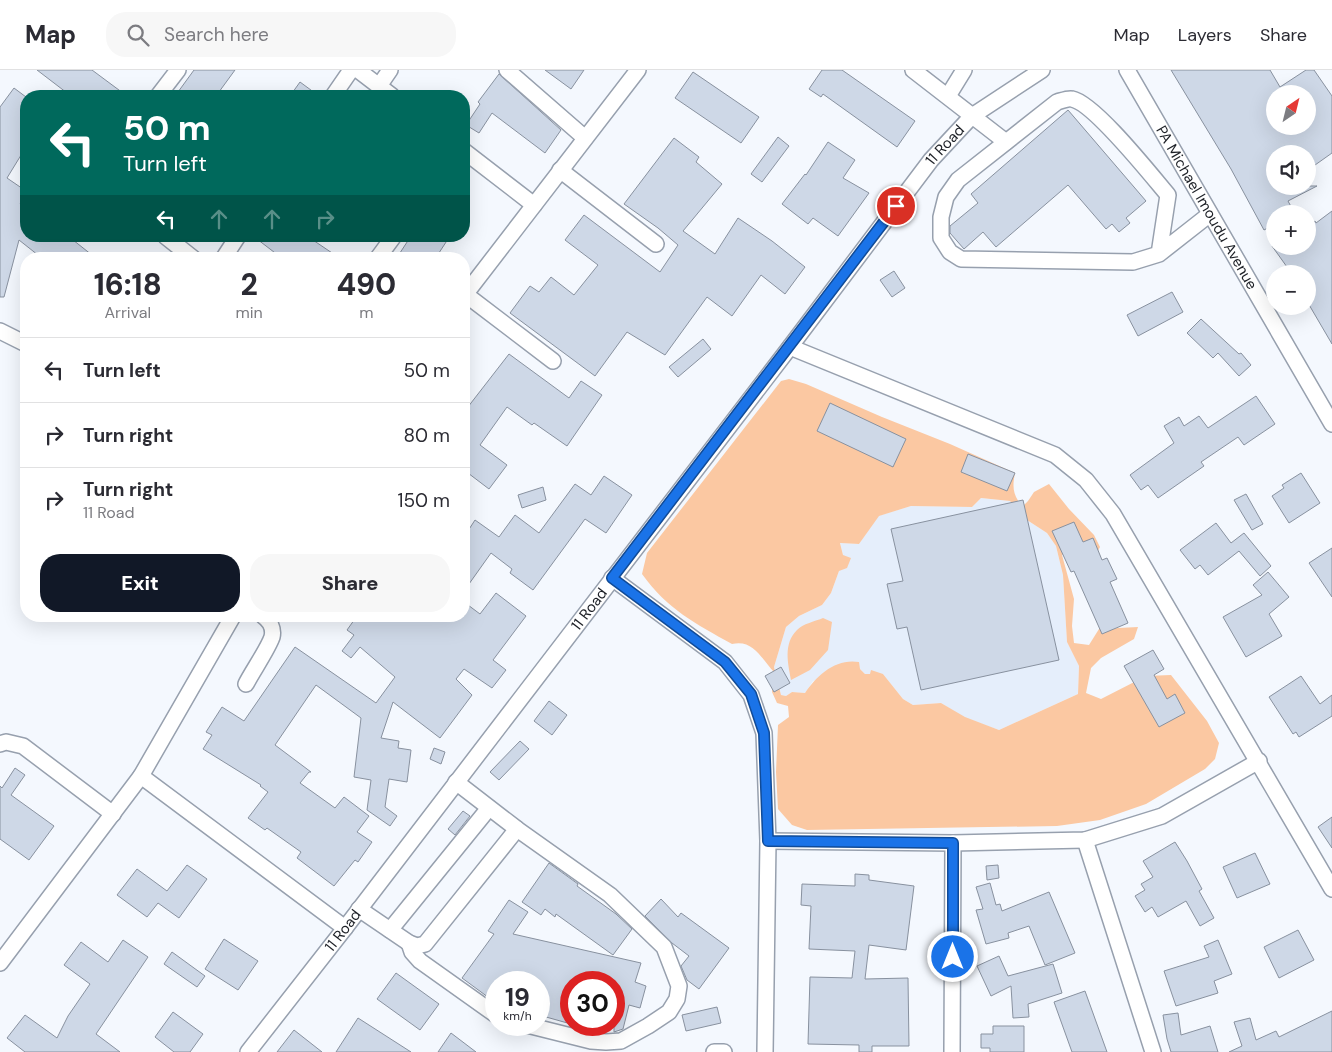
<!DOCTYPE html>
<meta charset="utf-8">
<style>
body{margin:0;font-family:"DM Sans",sans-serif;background:#f7f7f7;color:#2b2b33;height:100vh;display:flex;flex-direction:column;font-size:19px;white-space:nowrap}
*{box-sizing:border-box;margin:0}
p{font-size:16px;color:#7c7c81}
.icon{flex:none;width:28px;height:28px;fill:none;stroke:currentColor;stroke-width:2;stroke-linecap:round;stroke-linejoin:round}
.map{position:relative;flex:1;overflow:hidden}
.drawer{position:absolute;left:20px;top:182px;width:450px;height:370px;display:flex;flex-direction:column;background:#fff;border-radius:20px;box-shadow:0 5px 20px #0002}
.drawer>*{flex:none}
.banner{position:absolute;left:20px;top:20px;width:450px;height:152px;border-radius:20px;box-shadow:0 5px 20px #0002;background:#00695c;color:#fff;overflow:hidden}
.needle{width:32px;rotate:35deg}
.fabs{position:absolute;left:1266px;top:15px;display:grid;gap:10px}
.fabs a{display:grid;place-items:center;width:50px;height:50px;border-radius:50%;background:#fff;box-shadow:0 5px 20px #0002;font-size:25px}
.speed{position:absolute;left:485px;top:901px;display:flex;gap:10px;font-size:25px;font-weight:700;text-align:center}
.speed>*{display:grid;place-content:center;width:65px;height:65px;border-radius:50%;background:#fff;box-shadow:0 5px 20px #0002;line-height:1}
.speed small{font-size:12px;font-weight:400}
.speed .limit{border:8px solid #d22;background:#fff;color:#111}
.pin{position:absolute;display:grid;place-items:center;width:42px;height:42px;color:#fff;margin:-21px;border:2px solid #fff;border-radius:50%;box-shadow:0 1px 5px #0007}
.me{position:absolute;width:55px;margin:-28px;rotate:0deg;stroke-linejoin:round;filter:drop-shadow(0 0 4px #0008)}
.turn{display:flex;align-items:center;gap:18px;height:105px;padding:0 20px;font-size:22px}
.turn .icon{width:65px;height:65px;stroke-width:2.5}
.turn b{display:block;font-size:35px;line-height:42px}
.lanes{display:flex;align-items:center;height:48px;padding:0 20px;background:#0003;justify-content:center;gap:25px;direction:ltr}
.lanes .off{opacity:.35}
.eta{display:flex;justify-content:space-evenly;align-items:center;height:85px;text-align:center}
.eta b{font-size:30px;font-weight:800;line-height:35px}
.action{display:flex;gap:10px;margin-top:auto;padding:10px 20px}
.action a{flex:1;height:58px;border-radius:20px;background:#111827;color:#fff;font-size:20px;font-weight:800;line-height:58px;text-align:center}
.action a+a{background:#f7f7f7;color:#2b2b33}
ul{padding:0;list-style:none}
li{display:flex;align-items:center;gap:15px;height:65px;padding:0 20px;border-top:1px solid #e1e1e2}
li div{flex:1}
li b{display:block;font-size:19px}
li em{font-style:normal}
header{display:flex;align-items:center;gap:30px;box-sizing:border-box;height:70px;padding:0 25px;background:#fff;border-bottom:1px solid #e1e1e2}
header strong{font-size:24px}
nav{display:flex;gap:28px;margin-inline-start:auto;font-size:18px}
.search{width:350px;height:45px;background:#f7f7f7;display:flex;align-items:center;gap:12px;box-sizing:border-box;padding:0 18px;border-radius:20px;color:#7c7c81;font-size:19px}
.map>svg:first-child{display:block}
.built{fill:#e5eefb}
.green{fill:#fbc8a2;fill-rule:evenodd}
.building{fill:#ced8e7;stroke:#88919f;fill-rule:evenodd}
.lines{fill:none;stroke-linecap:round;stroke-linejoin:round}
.minor-casing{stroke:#97a0ae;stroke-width:18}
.minor{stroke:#fff;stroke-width:15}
.route-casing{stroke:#114b97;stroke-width:12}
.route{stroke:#1a73e8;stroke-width:9}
.labels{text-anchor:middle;stroke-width:5;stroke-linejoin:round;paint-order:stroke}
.street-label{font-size:15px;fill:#1d2026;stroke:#fff}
</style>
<header>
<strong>Map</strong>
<div class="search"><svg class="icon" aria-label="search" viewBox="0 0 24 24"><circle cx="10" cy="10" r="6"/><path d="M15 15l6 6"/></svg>Search here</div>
<nav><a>Map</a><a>Layers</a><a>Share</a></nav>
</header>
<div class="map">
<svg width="1332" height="982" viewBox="0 0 1332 982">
<rect width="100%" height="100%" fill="#f4f8fe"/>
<path class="built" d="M 981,428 L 1010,431 L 1027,450 L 1047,463 L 1056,476 L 1063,505 L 1067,572 L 1079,596 L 1078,624 L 999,660 L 965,648 L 941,633 L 913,635 L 903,629 L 883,604 L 865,604 L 860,599 L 813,611 L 805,623 L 792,622 L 786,626 L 781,625 L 774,597 L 786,557 L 799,546 L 822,535 L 831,523 L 839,501 L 843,485 L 840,473 L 859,474 L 878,446 L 911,436 L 972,437 Z"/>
<g class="green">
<path d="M 789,309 L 806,314 L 882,347 L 950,374 L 1015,403 C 1012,418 1013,424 1022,437 L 1028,431 L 1034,422 L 1049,414 L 1069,439 L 1094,465 L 1100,477 L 1093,490 L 1070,481 L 1062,485 L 1074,529 L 1072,556 L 1074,573 L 1089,575 L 1099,559 L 1138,557 L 1134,569 L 1101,588 L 1091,598 L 1086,623 L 1101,629 L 1146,606 L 1171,605 L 1207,651 L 1219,673 L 1215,689 L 1205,699 L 1146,734 L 1100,750 L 1057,756 L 807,760 L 792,755 L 778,739 L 776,702 L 778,655 L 789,647 L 788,636 L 777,633 L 772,622 L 774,602 C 761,588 753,569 732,574 C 696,554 667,539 642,504 L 647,483 L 781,311 ZM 981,428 L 1010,431 L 1027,450 L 1047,463 L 1056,476 L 1063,505 L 1067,572 L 1079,596 L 1078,624 L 999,660 L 965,647 L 941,633 L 913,635 L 903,629 L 883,604 L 871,600 L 870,604 L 865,604 L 860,599 L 859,592 C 836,588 817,605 805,623 L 792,622 L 786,626 L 781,625 L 774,597 L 786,557 L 799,546 L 822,535 L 831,523 L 839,501 L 847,498 L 851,488 L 843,485 L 840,473 L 859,474 L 879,446 L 911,436 L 972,437 Z"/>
<path d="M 823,548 L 832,552 L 828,580 L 810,600 L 791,610 C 788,593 783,574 797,560 C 802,554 816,551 823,548 Z"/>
</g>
<g class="building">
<path d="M 37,0 L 92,0 L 127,26 L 71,26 Z"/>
<path d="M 194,0 L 235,0 L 216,26 L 184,26 L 178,22 Z"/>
<path d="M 545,0 L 584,0 L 571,19 Z"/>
<path d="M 822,0 L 842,0 L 915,51 L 897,77 L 823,24 L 821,27 L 809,19 Z"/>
<path d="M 1171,0 L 1270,0 L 1280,17 L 1306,0 L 1314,0 L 1332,26 L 1332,83 L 1308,100 L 1308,84 L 1275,84 L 1275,116 L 1317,116 L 1288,131 L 1295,144 L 1275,144 L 1275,154 L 1264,160 L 1231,99 ZM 1275,24 L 1308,24 L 1308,56 L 1275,56 Z"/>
<path d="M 693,2 L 759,47 L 741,73 L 675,28 Z"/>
<path d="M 499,4 L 561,60 L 545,83 L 492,43 L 479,63 L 466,55 L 480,34 L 478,32 Z"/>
<path d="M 300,12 L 319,26 L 290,26 Z"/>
<path d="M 14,18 L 26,27 L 26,77 L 7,108 L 26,121 L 26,125 L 20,134 L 26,138 L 26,166 L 68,166 L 97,189 L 43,189 L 19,170 L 4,227 L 0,227 L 0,37 Z"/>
<path d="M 1068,40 L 1146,131 L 1126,148 L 1130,153 L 1119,162 L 1112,154 L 1106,159 L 1068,115 L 996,177 L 983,162 L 964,179 L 950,163 L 950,156 L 978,133 L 971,124 Z"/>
<path d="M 778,67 L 789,76 L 762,112 L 751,104 Z"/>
<path d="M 674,68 L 699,87 L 696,92 L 722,114 L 683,161 L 715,184 L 738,148 L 772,171 L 805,197 L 785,224 L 761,205 L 732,246 L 707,227 L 665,285 L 627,262 L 595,306 L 510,243 L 530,216 L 539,222 L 551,207 L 574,225 L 598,195 L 565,170 L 584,145 L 660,202 L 678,175 L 658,158 L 624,134 Z"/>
<path d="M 828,72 L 855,90 L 843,108 L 869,123 L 838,166 L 813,148 L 808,154 L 782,134 L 805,104 L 806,105 Z"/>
<path d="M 1332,141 L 1332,274 L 1308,233 L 1308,204 L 1292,204 L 1272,176 L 1308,176 L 1308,156 L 1315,151 L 1316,153 Z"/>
<path d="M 253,166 L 307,166 L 341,189 L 283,189 Z"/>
<path d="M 411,166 L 450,166 L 435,189 L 396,189 Z"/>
<path d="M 894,201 L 905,218 L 892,227 L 880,210 Z"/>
<path d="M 1172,222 L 1183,242 L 1138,266 L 1127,245 Z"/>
<path d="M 1201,249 L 1239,284 L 1241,283 L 1251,295 L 1239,306 L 1218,283 L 1213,288 L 1187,263 Z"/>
<path d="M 703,269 L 711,279 L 678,307 L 669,297 Z"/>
<path d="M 509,284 L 569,328 L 581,311 L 602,325 L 567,376 L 534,353 L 532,355 L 507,337 L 480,375 L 507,395 L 489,419 L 464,400 L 464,342 Z"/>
<path d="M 1256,326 L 1275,354 L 1244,375 L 1238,367 L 1201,392 L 1204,396 L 1158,428 L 1148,415 L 1141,420 L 1130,405 L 1174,373 L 1164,356 L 1179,347 L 1184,356 L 1199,346 L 1208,358 Z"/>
<path d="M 830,333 L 906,369 L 893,397 L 817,361 Z"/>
<path d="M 968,384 L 1015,403 L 1007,421 L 961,402 Z"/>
<path d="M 1301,403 L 1320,433 L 1289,453 L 1272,426 L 1284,418 L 1282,415 Z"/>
<path d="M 604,406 L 632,425 L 606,463 L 585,449 L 533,520 L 510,503 L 512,499 L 491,483 L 464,521 L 464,467 L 475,450 L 499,467 L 515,445 L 539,463 L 575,414 L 591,425 Z"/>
<path d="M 543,417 L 546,430 L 522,438 L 518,425 Z"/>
<path d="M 1246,424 L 1263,454 L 1252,460 L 1234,430 Z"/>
<path d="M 1023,430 L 1059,590 L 921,620 L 907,557 L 897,559 L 887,514 L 903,511 L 891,459 Z"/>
<path d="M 1074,452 L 1083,472 L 1093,468 L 1102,490 L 1107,488 L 1117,509 L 1110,512 L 1128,553 L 1102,564 L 1074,501 L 1071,502 L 1052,461 Z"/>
<path d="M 1216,453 L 1231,473 L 1244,463 L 1271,496 L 1260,506 L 1239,481 L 1208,505 L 1200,495 L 1195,499 L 1180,480 Z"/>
<path d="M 1332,478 L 1332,527 L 1309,493 Z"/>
<path d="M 1268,502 L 1289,527 L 1269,544 L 1282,566 L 1246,587 L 1223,547 L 1262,525 L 1253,515 Z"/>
<path d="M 496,523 L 526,546 L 493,590 L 506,600 L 492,618 L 464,599 L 456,609 L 472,625 L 440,668 L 393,632 L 381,668 L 399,671 L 398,678 L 411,680 L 407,712 L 389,709 L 385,737 L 397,746 L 390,756 L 367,740 L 371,710 L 354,707 L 361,648 L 316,615 L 275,675 L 311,702 L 309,702 L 300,713 L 335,738 L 344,727 L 369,746 L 357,762 L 372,772 L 358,792 L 355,790 L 334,816 L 297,788 L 301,782 L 267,758 L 265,760 L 248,748 L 268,722 L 260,716 L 261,715 L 203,679 L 212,665 L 206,662 L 222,637 L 244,651 L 295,577 L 376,633 L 395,607 L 360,577 L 351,588 L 342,581 L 354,565 L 347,560 L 357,546 L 464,546 L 464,532 L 480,544 Z"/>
<path d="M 1153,580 L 1164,599 L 1154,605 L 1167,629 L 1175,624 L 1185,643 L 1159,657 L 1124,596 Z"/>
<path d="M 781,597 L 790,613 L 774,622 L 765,606 Z"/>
<path d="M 1301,606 L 1320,634 L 1332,625 L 1332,646 L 1299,667 L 1296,662 L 1293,664 L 1269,627 Z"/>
<path d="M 549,631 L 567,645 L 552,665 L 534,651 Z"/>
<path d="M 520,671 L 529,679 L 499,710 L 490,702 Z"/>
<path d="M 434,678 L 445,682 L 441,694 L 430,689 Z"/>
<path d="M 15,698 L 25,705 L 11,725 L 54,756 L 29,790 L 0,769 L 0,716 L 2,718 Z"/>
<path d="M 463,741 L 470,746 L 455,765 L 448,759 Z"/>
<path d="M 1332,747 L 1332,778 L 1318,757 Z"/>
<path d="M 1175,772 L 1187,791 L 1202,819 L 1199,821 L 1214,848 L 1200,856 L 1186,831 L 1158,847 L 1152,837 L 1145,842 L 1135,826 L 1145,820 L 1141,814 L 1153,807 L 1143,791 Z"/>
<path d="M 1255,783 L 1270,814 L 1237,828 L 1223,797 Z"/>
<path d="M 549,793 L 578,814 L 577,816 L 616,844 L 632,859 L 613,885 L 556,844 L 555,847 L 545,839 L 541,845 L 522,832 Z"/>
<path d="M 187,795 L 207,809 L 179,848 L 158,833 L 147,847 L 117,825 L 137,799 L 167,821 Z"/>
<path d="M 998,795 L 999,808 L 987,810 L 986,796 Z"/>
<path d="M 855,804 L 869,805 L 869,810 L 914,816 L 906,880 L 869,875 L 865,909 L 908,908 L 909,976 L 872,976 L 872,982 L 859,982 L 859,975 L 808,974 L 810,907 L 852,908 L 855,881 L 809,879 L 811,836 L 801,835 L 802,814 L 855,816 Z"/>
<path d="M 990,813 L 996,835 L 1000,834 L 1002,841 L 1049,822 L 1075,883 L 1045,895 L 1029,856 L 1008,863 L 1009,868 L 986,874 L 976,840 L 983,839 L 976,817 Z"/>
<path d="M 661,829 L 678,847 L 681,843 L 729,878 L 699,919 L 687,910 L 681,896 L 689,886 L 672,873 L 645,846 Z"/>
<path d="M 509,830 L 528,842 L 513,864 L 641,893 L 635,912 L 646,916 L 640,938 L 629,935 L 623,959 L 614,962 L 614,912 L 571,912 L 571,954 L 539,945 L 539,912 L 496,912 L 496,933 L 462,908 L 494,864 L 488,861 Z"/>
<path d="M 1298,860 L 1314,890 L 1279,908 L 1264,877 Z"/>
<path d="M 224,869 L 258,891 L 238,920 L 205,899 Z"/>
<path d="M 123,870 L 148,887 L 96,964 L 120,982 L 25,982 L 7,968 L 25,945 L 57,968 L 68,946 L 90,914 L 64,895 L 81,872 L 108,892 Z"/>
<path d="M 1218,870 L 1232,904 L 1214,911 L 1218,923 L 1176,936 L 1164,901 L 1209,887 L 1204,876 Z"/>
<path d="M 172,882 L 205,906 L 197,917 L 164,894 Z"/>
<path d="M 999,886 L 1008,906 L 1053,894 L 1062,923 L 1028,934 L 1029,947 L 1013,948 L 1011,916 L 991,926 L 977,896 Z"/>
<path d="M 396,903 L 439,934 L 420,960 L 377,929 Z"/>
<path d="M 1085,921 L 1107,982 L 1072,982 L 1054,932 Z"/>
<path d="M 717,937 L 721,953 L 686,961 L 682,945 Z"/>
<path d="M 1332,941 L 1332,982 L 1229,982 L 1242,976 L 1234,952 L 1250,948 L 1256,970 L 1276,961 L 1279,967 Z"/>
<path d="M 173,942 L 203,964 L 190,982 L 174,982 L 155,967 Z"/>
<path d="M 1178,943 L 1181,965 L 1210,956 L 1218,982 L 1171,982 L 1167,969 L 1163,945 Z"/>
<path d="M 358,948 L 411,982 L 336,982 Z"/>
<path d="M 993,956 L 1024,956 L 1024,982 L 990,982 L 990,978 L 981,978 L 981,964 L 993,964 Z"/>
<path d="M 294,960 L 322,982 L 277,982 Z"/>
<path d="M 451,963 L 476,982 L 438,982 Z"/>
</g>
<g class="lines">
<defs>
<g id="minor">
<path d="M 358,0 L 392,26"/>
<path d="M 507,0 L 585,68"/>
<path d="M 913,0 L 1006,72"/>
<path id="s1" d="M 1127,0 L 1332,354"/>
<path d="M 379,16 L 390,0"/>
<path d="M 158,26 L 178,0"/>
<path d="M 333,26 L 351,0"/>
<path d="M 948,26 L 964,0"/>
<path d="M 464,81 L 534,135"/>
<path d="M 560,100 L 656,174"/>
<path d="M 165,166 L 194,189"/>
<path d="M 1159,184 L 1168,125 C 1151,105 1094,33 1072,29 C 1068,28 1061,31 1057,32 L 958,110 L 946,127 L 941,147 L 941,168 L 950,182 L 961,189 L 1133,192 L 1159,184 L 1210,144"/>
<path d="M 223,189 L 238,166"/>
<path d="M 377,189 L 394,166"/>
<path d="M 465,224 L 553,291"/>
<path d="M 464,226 L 638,0"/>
<path d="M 0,261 L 26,274"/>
<path d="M 790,277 L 1055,385 L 1086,410 L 1113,444 L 1332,819"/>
<path d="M 612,508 L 725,592 L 751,625 L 764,663 L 768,771 L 765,982"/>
<path d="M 246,614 C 252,602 268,579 272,567 C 274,559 270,551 263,546"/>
<path d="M 0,674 L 6,672 L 23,676 L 113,744"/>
<path d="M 141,706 L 345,858"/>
<path d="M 456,712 L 517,759 L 610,825 L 664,877 L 679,916 L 677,929 L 669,942 L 648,956 L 621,971 L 606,972 L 591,971 L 527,955"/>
<path d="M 1085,770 L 1153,982"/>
<path d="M 768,771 L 953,773 L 1085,770 L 1162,746 L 1259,691"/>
<path d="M 359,839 L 409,873 L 417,876 L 425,874 L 517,759"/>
<path d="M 390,860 L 489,738"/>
<path d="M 409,873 L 412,882 L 420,891 L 496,945"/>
<path d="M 0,893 L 141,706 L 233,546"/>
<path id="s2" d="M 248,982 L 345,858 L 790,277 L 931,90 L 972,46 L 1042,0"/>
<path d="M 714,982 L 724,982"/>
<path d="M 952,982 L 953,773"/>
</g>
</defs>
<use href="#minor" class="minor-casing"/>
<use href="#minor" class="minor"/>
</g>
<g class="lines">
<defs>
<path id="route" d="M 896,136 L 612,508 L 725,592 L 751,624 L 764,663 L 768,771 L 953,773 L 953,887"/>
</defs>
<use href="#route" class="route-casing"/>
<use href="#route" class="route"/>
</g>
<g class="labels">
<g class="street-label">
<text dy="5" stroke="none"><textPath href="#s2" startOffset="1144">11 Road</textPath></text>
<text dy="5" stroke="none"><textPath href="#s1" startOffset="159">PA Michael Imoudu Avenue</textPath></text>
<text dy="5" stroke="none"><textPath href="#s2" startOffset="559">11 Road</textPath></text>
<text dy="5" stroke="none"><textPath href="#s2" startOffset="154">11 Road</textPath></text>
</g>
</g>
</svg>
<div class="fabs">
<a><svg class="needle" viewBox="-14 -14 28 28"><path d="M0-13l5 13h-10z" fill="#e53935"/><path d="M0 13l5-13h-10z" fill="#7c7c81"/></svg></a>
<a><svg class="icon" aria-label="sound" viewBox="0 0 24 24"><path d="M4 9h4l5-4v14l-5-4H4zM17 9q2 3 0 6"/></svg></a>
<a>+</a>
<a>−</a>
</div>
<div class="speed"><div>19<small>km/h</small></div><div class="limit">30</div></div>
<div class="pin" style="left:896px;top:136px;background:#d93025"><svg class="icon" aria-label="arrive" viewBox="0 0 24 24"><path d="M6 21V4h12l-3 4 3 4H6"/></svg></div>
<svg class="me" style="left:953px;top:887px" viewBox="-20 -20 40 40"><circle r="17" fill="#1a73e8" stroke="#fff" stroke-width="3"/><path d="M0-11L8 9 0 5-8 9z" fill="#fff"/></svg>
<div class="banner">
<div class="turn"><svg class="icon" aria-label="left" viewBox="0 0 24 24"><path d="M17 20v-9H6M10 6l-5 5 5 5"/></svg><div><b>50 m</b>Turn left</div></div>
<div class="lanes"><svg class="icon" aria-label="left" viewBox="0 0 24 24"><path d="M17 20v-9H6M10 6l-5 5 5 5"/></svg><svg class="icon off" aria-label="ahead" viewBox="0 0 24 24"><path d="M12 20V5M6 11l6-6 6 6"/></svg><svg class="icon off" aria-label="ahead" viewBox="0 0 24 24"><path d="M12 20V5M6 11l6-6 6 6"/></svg><svg class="icon off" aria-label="right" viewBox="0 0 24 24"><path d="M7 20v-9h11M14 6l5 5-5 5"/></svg></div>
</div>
<section class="drawer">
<div class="eta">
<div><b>16:18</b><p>Arrival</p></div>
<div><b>2</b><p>min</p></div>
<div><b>490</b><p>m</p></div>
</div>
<ul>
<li><svg class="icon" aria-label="left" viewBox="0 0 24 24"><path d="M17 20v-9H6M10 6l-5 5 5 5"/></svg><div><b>Turn left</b></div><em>50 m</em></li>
<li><svg class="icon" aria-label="right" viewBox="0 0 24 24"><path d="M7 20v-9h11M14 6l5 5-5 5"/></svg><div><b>Turn right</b></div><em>80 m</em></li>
<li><svg class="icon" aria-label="right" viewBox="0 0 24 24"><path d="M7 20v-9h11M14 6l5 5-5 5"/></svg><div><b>Turn right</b><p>11 Road</p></div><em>150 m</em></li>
</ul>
<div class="action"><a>Exit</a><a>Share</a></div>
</section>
</div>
